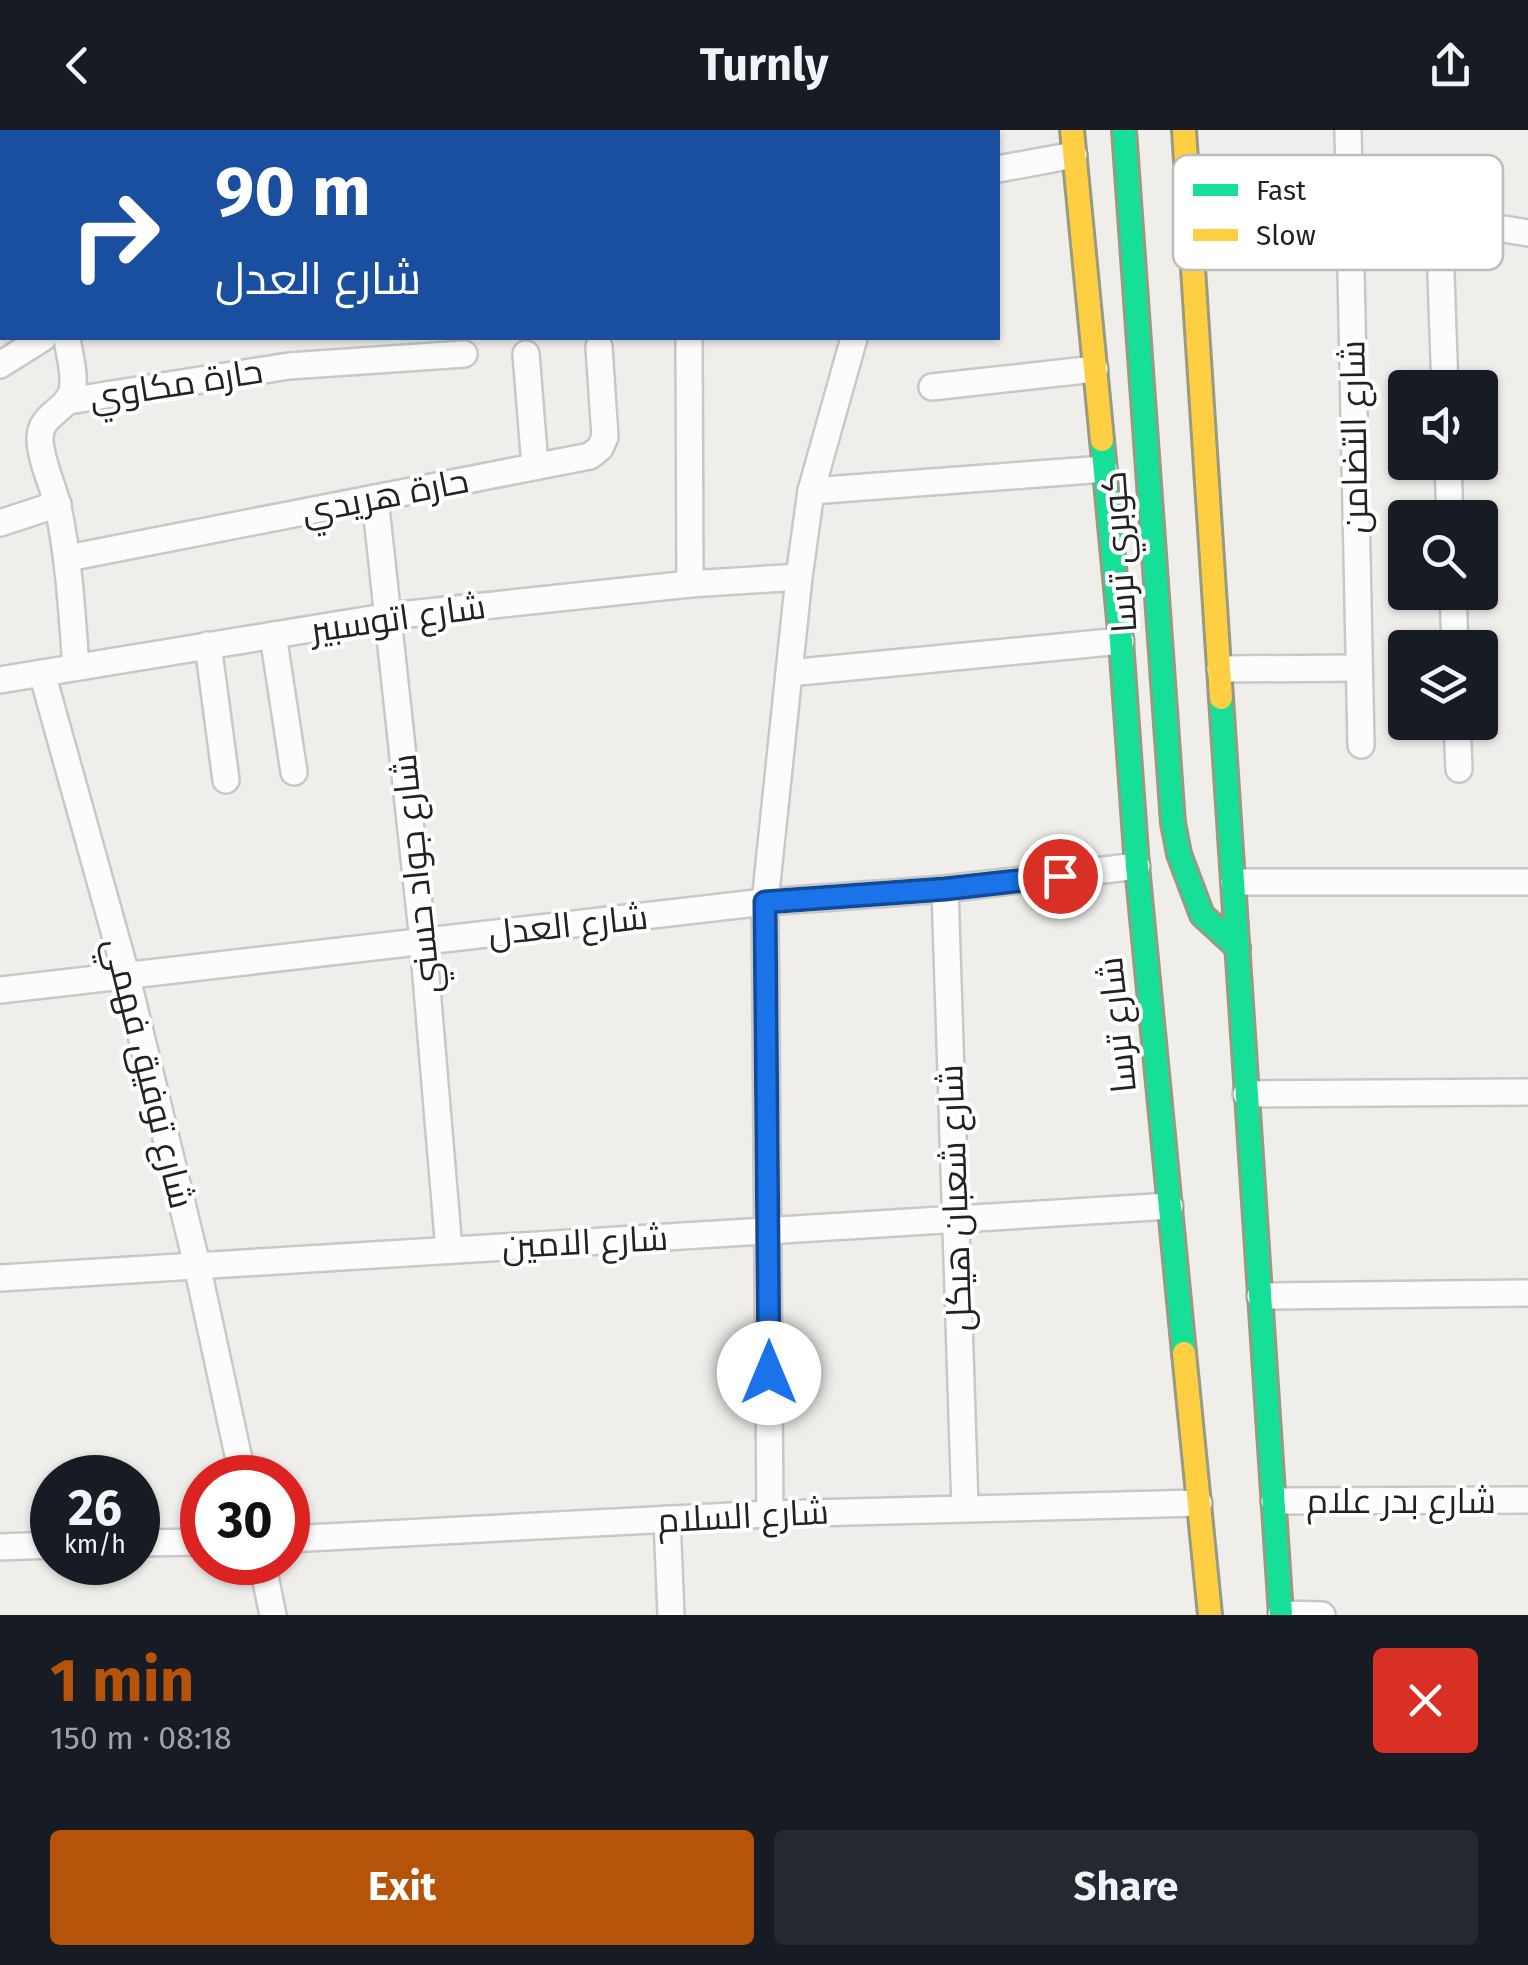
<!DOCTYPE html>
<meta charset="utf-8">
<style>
body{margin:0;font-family:"Fira Sans",Cairo,sans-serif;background:#242831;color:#f1f3f6;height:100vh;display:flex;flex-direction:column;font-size:38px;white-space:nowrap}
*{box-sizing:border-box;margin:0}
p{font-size:32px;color:#9ea1a6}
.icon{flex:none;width:55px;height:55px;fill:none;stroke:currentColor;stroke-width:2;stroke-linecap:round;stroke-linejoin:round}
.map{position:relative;height:1485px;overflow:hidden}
.details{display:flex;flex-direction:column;background:#171b24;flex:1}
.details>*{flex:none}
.guide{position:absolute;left:0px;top:0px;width:1000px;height:210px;box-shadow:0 2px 8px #0004;background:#1a4fa0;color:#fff;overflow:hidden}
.controls{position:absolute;left:1388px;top:240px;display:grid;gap:20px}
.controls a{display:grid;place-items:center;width:110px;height:110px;border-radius:10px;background:#171b24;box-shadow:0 2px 8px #0004;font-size:50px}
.speed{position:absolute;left:30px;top:1325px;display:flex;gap:20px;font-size:50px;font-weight:700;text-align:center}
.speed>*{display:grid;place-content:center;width:130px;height:130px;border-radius:50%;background:#171b24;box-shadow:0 2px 8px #0004;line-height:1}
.speed small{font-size:25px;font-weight:400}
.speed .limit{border:15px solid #d22;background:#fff;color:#111}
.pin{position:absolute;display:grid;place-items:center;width:85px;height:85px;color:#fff;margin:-42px;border:5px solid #fff;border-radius:50%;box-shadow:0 2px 10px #0007}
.me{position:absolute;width:110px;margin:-55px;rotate:0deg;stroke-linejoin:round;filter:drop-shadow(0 0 8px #0008)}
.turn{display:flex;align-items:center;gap:35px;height:210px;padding:0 50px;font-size:45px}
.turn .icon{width:130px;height:130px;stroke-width:2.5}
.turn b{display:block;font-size:70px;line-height:85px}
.round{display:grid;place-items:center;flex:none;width:105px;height:105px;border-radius:10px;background:#242831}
.head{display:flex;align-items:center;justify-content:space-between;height:170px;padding:0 50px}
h1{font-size:60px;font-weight:700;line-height:75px;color:#b45309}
.cta{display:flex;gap:20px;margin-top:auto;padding:20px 50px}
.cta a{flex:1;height:115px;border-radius:10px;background:#b45309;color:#fff;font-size:40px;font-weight:700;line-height:115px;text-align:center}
.cta a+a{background:#242831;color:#f1f3f6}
header{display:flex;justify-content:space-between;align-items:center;height:130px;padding:0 50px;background:#171b24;font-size:45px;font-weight:700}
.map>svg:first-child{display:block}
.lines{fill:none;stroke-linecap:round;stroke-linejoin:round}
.street-casing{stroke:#c9c8c7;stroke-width:30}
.fast-casing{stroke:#999a82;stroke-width:28}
.slow-casing{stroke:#999a82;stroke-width:28}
.street{stroke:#fdfcfc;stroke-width:25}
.fast{stroke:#16e098;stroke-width:22}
.slow{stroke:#ffcf43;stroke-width:22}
.route-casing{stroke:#114b97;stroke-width:25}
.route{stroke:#1a73e8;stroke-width:18}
.labels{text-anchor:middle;stroke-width:8;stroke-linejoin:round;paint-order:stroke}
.street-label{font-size:35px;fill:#222;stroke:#fff}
.key{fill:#fff;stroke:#bdbdbd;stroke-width:2.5}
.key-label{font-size:28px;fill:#222}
</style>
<header><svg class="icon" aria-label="back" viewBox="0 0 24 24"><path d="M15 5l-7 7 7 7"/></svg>Turnly<svg class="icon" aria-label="share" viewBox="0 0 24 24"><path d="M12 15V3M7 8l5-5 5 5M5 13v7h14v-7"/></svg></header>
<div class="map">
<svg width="1528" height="1485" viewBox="0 0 1528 1485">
<rect width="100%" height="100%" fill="#f0eeeb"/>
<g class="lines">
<defs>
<g id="street">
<path d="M 158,0 L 159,2"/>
<path d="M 1348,0 L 1361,615"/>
<path d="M 428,2 L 428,0"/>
<path d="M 690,2 L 690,0"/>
<path d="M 897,2 L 897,0"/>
<path d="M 998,39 L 1074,25"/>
<path d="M 1350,74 L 1528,103"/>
<path d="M 0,78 L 2,77"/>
<path d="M 1439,88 L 1445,258"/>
<path d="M 67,208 C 69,224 76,245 72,261 C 66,282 39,284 40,310 C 41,332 53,355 58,377 C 69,429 72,483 76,537"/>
<path d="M 689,208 L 690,454"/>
<path d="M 526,224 L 535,336"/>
<path d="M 0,235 L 43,208"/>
<path d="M 932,257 L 1095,239"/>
<path d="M 68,271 L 289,236 L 464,224"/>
<path d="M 1448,332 L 1450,388"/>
<path d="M 811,361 L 1104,339"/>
<path d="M 375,368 L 423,811 L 449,1120"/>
<path d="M 0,393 L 58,374"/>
<path d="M 68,428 L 590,326 L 600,318 L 605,307 L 599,217"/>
<path d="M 1453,462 L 1455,518"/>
<path d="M 273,505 L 294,642"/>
<path d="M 208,515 L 226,650"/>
<path d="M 1220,539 L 1358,538"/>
<path d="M 42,543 L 126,844 L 197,1135 L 243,1348"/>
<path d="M 789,543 L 1121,511"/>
<path d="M 0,550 L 390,486 L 690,454 L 799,447"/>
<path d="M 1457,592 L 1459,639"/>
<path d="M 1234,752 L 1528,752"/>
<path d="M 945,759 L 965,1377"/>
<path d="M 0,860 L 765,772 L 945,759 L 1137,736"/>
<path d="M 1246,964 L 1528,962"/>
<path d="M 0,1148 L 1170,1076"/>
<path d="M 1260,1166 L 1528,1163"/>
<path d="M 1274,1371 L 1528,1370"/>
<path d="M 770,1384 L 765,772 L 799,447 L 811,361 L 854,208"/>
<path d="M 667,1389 L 671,1485"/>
<path d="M 288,1409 L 770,1384 L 1199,1373"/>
<path d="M 138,1413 L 202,1412"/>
<path d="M 0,1417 L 52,1415"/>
<path d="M 262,1432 L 273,1485"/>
<path d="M 1281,1484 L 1322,1485"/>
</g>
<g id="fast">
<path d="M 1124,0 L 1173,693 L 1179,724 L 1202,785 L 1238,818"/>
<path d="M 1102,310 L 1121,511 L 1137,736 L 1184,1223"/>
<path d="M 1221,568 L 1281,1485"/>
</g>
<g id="slow">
<path d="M 1072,0 L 1102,310"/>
<path d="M 1184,0 L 1221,568"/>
<path d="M 1184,1223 L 1210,1485"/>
</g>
</defs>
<use href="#street" class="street-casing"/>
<use href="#fast" class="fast-casing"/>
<use href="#slow" class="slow-casing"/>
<use href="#street" class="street"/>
<use href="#fast" class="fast"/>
<use href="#slow" class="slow"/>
</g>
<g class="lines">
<defs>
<path id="route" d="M 769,1243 L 765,772 L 945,759 L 1060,746"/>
</defs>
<use href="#route" class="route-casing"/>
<use href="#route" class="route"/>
</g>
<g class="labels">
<g class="street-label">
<text transform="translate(176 254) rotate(-9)" y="12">حارة مكاوي</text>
<text transform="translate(1354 307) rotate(-91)" y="12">شارع التضامن</text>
<text transform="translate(385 366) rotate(-11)" y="12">حارة هريدي</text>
<text transform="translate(1119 422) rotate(-94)" y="12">كوبري ترسا</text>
<text transform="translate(398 488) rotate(-8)" y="12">شارع اتوسبير</text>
<text transform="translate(416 744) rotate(-96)" y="12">شارع جواد حسني</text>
<text transform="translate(568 795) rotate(-6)" y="12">شارع العدل</text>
<text transform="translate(1117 895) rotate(-96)" y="12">شارع ترسا</text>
<text transform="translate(149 943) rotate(76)" y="12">شارع توفيق فهمي</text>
<text transform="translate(955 1068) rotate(-92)" y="12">شارع شعبان هيكل</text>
<text transform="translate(585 1112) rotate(-3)" y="12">شارع الامين</text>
<text x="1401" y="1383">شارع بدر علام</text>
<text transform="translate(743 1386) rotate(-3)" y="12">شارع السلام</text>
</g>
</g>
<rect x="1173" y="25" width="330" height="115" rx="15" class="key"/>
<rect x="1193" y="54" width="45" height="12" fill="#16e098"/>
<rect x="1193" y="99" width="45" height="12" fill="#ffcf43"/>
<g class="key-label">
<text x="1256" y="70">Fast</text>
<text x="1256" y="115">Slow</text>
</g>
</svg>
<div class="controls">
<a><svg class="icon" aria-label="sound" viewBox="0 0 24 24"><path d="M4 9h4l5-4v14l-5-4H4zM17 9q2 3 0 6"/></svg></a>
<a><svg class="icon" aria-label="search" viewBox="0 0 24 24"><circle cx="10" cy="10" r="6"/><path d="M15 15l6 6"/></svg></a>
<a><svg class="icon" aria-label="layers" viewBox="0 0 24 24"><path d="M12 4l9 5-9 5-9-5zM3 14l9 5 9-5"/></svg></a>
</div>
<div class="speed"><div>26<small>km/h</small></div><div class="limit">30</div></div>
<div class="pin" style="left:1060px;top:746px;background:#d93025"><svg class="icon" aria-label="arrive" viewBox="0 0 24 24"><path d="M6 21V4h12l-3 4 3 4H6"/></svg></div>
<svg class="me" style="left:769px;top:1243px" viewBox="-20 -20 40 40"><circle r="19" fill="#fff"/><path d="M0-13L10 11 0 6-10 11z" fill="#1a73e8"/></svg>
<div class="guide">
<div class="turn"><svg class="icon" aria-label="right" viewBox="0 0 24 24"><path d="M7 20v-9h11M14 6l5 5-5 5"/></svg><div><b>90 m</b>شارع العدل</div></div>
</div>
</div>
<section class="details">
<div class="head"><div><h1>1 min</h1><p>150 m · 08:18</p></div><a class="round" style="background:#d93025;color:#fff"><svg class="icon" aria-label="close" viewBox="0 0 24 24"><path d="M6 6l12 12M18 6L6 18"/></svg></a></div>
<div class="cta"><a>Exit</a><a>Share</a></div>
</section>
